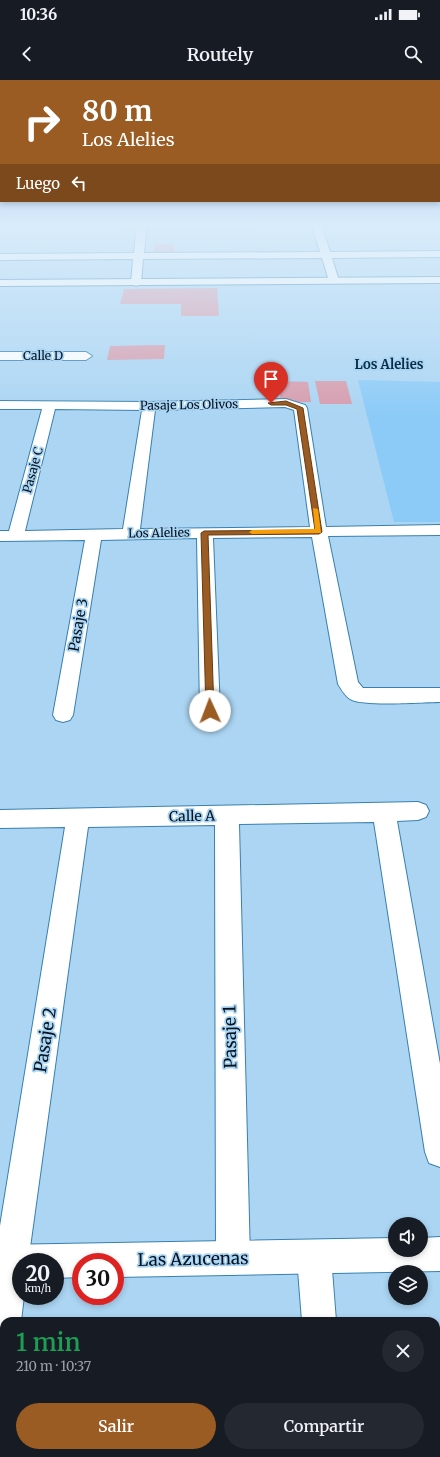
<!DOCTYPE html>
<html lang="es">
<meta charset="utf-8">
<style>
body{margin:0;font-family:Merriweather,serif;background:#242831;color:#f1f3f6;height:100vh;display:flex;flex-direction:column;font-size:15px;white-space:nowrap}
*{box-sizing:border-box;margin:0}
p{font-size:13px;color:#9ea1a6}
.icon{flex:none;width:22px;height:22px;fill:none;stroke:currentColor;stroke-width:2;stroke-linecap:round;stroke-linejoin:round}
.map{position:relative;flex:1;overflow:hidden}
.panel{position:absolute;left:0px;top:1237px;width:440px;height:140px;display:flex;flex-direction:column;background:#171b24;border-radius:12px 12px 0 0;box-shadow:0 2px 6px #0003}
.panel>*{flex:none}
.guide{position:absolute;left:0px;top:0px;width:440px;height:122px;box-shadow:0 2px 6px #0003;background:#9a5c22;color:#fff;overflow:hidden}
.fabs{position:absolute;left:388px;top:1137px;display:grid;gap:8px}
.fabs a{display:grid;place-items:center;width:40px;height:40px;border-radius:50%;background:#171b24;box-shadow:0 2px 6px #0003;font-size:20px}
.speed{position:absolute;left:12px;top:1173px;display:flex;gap:8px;font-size:20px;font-weight:700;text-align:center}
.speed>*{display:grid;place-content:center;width:52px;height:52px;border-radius:50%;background:#171b24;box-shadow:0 2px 6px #0003;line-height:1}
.speed small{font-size:10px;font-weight:400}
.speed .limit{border:6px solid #d22;background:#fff;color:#111}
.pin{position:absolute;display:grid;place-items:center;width:34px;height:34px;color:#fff;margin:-41px -17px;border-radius:50% 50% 50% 0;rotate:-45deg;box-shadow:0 0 4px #0007}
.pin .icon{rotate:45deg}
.me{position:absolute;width:44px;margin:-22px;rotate:358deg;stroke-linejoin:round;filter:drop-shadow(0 0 3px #0008)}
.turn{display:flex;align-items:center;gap:14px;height:84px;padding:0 16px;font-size:18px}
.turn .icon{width:52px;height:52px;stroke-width:2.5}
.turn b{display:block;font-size:28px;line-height:34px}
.then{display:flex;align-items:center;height:38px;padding:0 16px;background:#0003;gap:8px;font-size:15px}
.round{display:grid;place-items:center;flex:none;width:42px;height:42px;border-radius:21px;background:#242831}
.head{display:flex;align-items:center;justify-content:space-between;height:68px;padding:0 16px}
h1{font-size:24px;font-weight:600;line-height:30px;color:#1e9e55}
.button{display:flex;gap:8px;margin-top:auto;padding:8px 16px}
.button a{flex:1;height:46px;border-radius:24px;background:#9a5c22;color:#fff;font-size:16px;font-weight:600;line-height:46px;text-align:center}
.button a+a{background:#242831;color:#f1f3f6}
.status{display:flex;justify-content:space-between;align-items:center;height:28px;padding:0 20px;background:#171b24;direction:ltr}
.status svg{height:11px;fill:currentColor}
header{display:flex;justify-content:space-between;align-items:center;height:52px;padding:0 16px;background:#171b24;font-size:18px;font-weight:600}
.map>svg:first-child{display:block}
.built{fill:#8ccbf7}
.green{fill:#d79cad}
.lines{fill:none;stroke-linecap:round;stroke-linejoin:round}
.street-casing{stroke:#3780af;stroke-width:2}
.secondary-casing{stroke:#3780af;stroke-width:2}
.street{fill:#fff;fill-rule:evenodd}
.secondary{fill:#fff;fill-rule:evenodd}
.route{fill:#9a5c22;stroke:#643c16}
.slow{fill:#f59e0b}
.labels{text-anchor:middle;stroke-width:3.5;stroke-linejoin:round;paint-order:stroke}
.far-street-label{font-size:12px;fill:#00111f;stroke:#abd5f3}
.far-neighbourhood-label{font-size:13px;font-weight:bold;fill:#073048;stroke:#abd5f3}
.street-label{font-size:14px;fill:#00111f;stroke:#abd5f3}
.near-street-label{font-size:17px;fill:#00111f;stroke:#abd5f3}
</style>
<div class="status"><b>10:36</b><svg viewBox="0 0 49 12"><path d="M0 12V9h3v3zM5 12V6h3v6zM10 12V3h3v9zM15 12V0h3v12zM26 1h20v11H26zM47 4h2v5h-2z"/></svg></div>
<header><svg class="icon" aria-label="back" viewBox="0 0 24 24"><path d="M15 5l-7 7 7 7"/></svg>Routely<svg class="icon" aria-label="search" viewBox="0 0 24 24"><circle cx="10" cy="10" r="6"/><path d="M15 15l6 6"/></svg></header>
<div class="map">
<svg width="440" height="1377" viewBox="0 0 440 1377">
<rect width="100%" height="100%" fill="#abd5f3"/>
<path class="built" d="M 358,300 L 440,302 L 440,442 L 394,442 Z"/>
<g class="green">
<path d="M 154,163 L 174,164 L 175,174 L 153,174 Z"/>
<path d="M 217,208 L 219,236 L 181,236 L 181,224 L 120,224 L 124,209 Z"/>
<path d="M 165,265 L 164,279 L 107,280 L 110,266 Z"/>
<path d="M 278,301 L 308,302 L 311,322 L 281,322 Z"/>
<path d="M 315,301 L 346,301 L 352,324 L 320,324 Z"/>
</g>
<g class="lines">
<defs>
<g id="street">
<path d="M 0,143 L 117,143 L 113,146 L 0,147 Z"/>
<path d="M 137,143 L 147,143 L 144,173 L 320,172 L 311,143 L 321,143 L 330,172 L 440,171 L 440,177 L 332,178 L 339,201 L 334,204 L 329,201 L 322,178 L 143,179 L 141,203 L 136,206 L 131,203 L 133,179 L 0,180 L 0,174 L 134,173 Z"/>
<path d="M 0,272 L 86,272 L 92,276 L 86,280 L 0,280 Z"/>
<path d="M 286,319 L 305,325 L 307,328 L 326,447 L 440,445 L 440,455 L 328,456 L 358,602 L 363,608 L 440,608 L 440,622 C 423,622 362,627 350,619 C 345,616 341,609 338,604 L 312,457 L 213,458 L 220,631 L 217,636 L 210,638 L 203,636 L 200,631 L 197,458 L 101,460 L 73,635 L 70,640 L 63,642 L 56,640 L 53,635 L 85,460 L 0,461 L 0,451 L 9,451 L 42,329 L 0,329 L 0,321 L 149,322 ZM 285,327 L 294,330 L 310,447 L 140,449 L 155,330 ZM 55,329 L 142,330 L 123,449 L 25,451 Z"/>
<path d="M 418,722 L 426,725 L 429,731 L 426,737 L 418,740 L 397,741 L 440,984 L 440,1087 L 429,1083 L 425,1072 L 374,742 L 239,744 L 250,1178 L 245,1190 L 233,1195 L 221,1190 L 216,1178 L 215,745 L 88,747 L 28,1182 L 21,1182 L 21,1216 L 24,1216 L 21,1241 L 4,1241 L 4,1291 L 0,1293 L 0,1146 L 65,747 L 0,748 L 0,730 Z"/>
<path d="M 314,1160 L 326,1165 L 331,1177 L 336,1241 L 302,1241 L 297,1177 L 302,1165 Z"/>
<rect x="311" y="1373" width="38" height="4"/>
</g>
<g id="secondary">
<path d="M 440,197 L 440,203 L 0,206 L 0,200 Z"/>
<path d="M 440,1157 L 440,1191 L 115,1197 L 115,1182 L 81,1182 L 81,1197 L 55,1198 L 55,1182 L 21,1182 L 21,1198 L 0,1199 L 0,1165 L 395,1158 L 395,1170 L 421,1170 L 421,1158 Z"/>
</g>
</defs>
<use href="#street" class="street-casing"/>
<use href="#secondary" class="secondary-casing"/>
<use href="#street" class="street"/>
<use href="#secondary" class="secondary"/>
</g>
<linearGradient id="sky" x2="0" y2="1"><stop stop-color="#96adea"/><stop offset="0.43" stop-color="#d9ecfa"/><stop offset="1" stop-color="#d9ecfa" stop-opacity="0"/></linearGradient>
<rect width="440" height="336" fill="url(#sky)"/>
<path class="route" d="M 286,321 L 303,328 L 322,452 L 319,454 L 208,455 L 214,631 L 210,634 L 206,631 L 201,453 L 204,451 L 315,450 L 297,329 L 286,325 L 271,325 L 268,323 Z"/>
<path class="slow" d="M 313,428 L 318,429 L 321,453 L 252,454 L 249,452 L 252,450 L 315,449 Z"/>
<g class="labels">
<g class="far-street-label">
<text x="43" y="280">Calle D</text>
<text transform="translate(189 325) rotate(-1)" y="4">Pasaje Los Olivos</text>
<text transform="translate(33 390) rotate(-75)" y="4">Pasaje C</text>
<text transform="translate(159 453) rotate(-1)" y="4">Los Alelies</text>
</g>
<g class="far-neighbourhood-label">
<text x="389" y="289">Los Alelies</text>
</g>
<g class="street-label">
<text transform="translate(78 545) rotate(-80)" y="5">Pasaje 3</text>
<text transform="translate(192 736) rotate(-1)" y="5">Calle A</text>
</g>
<g class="near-street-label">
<text transform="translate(230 957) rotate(-91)" y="6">Pasaje 1</text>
<text transform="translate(45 960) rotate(-81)" y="6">Pasaje 2</text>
<text transform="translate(193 1179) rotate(-1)" y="6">Las Azucenas</text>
</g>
</g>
</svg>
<div class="fabs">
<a><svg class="icon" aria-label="sound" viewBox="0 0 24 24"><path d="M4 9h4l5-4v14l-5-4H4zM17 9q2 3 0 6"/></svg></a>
<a><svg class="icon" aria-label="layers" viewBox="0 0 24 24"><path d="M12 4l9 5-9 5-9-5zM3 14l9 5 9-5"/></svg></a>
</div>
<div class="speed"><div>20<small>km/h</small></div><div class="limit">30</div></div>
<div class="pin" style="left:271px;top:323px;background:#d93025"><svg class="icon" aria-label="arrive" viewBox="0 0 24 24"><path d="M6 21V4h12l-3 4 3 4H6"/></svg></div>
<svg class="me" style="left:210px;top:631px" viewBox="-20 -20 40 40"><circle r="19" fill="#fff"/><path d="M0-13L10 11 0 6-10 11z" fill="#9a5c22"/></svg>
<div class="guide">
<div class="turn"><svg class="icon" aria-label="right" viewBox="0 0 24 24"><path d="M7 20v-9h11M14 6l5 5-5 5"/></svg><div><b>80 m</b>Los Alelies</div></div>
<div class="then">Luego<svg class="icon" aria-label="left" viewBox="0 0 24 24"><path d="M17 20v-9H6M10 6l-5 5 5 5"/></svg></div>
</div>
<section class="panel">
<div class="head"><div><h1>1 min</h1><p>210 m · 10:37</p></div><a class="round"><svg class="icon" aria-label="close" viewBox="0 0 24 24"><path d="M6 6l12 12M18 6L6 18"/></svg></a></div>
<div class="button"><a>Salir</a><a>Compartir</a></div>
</section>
</div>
